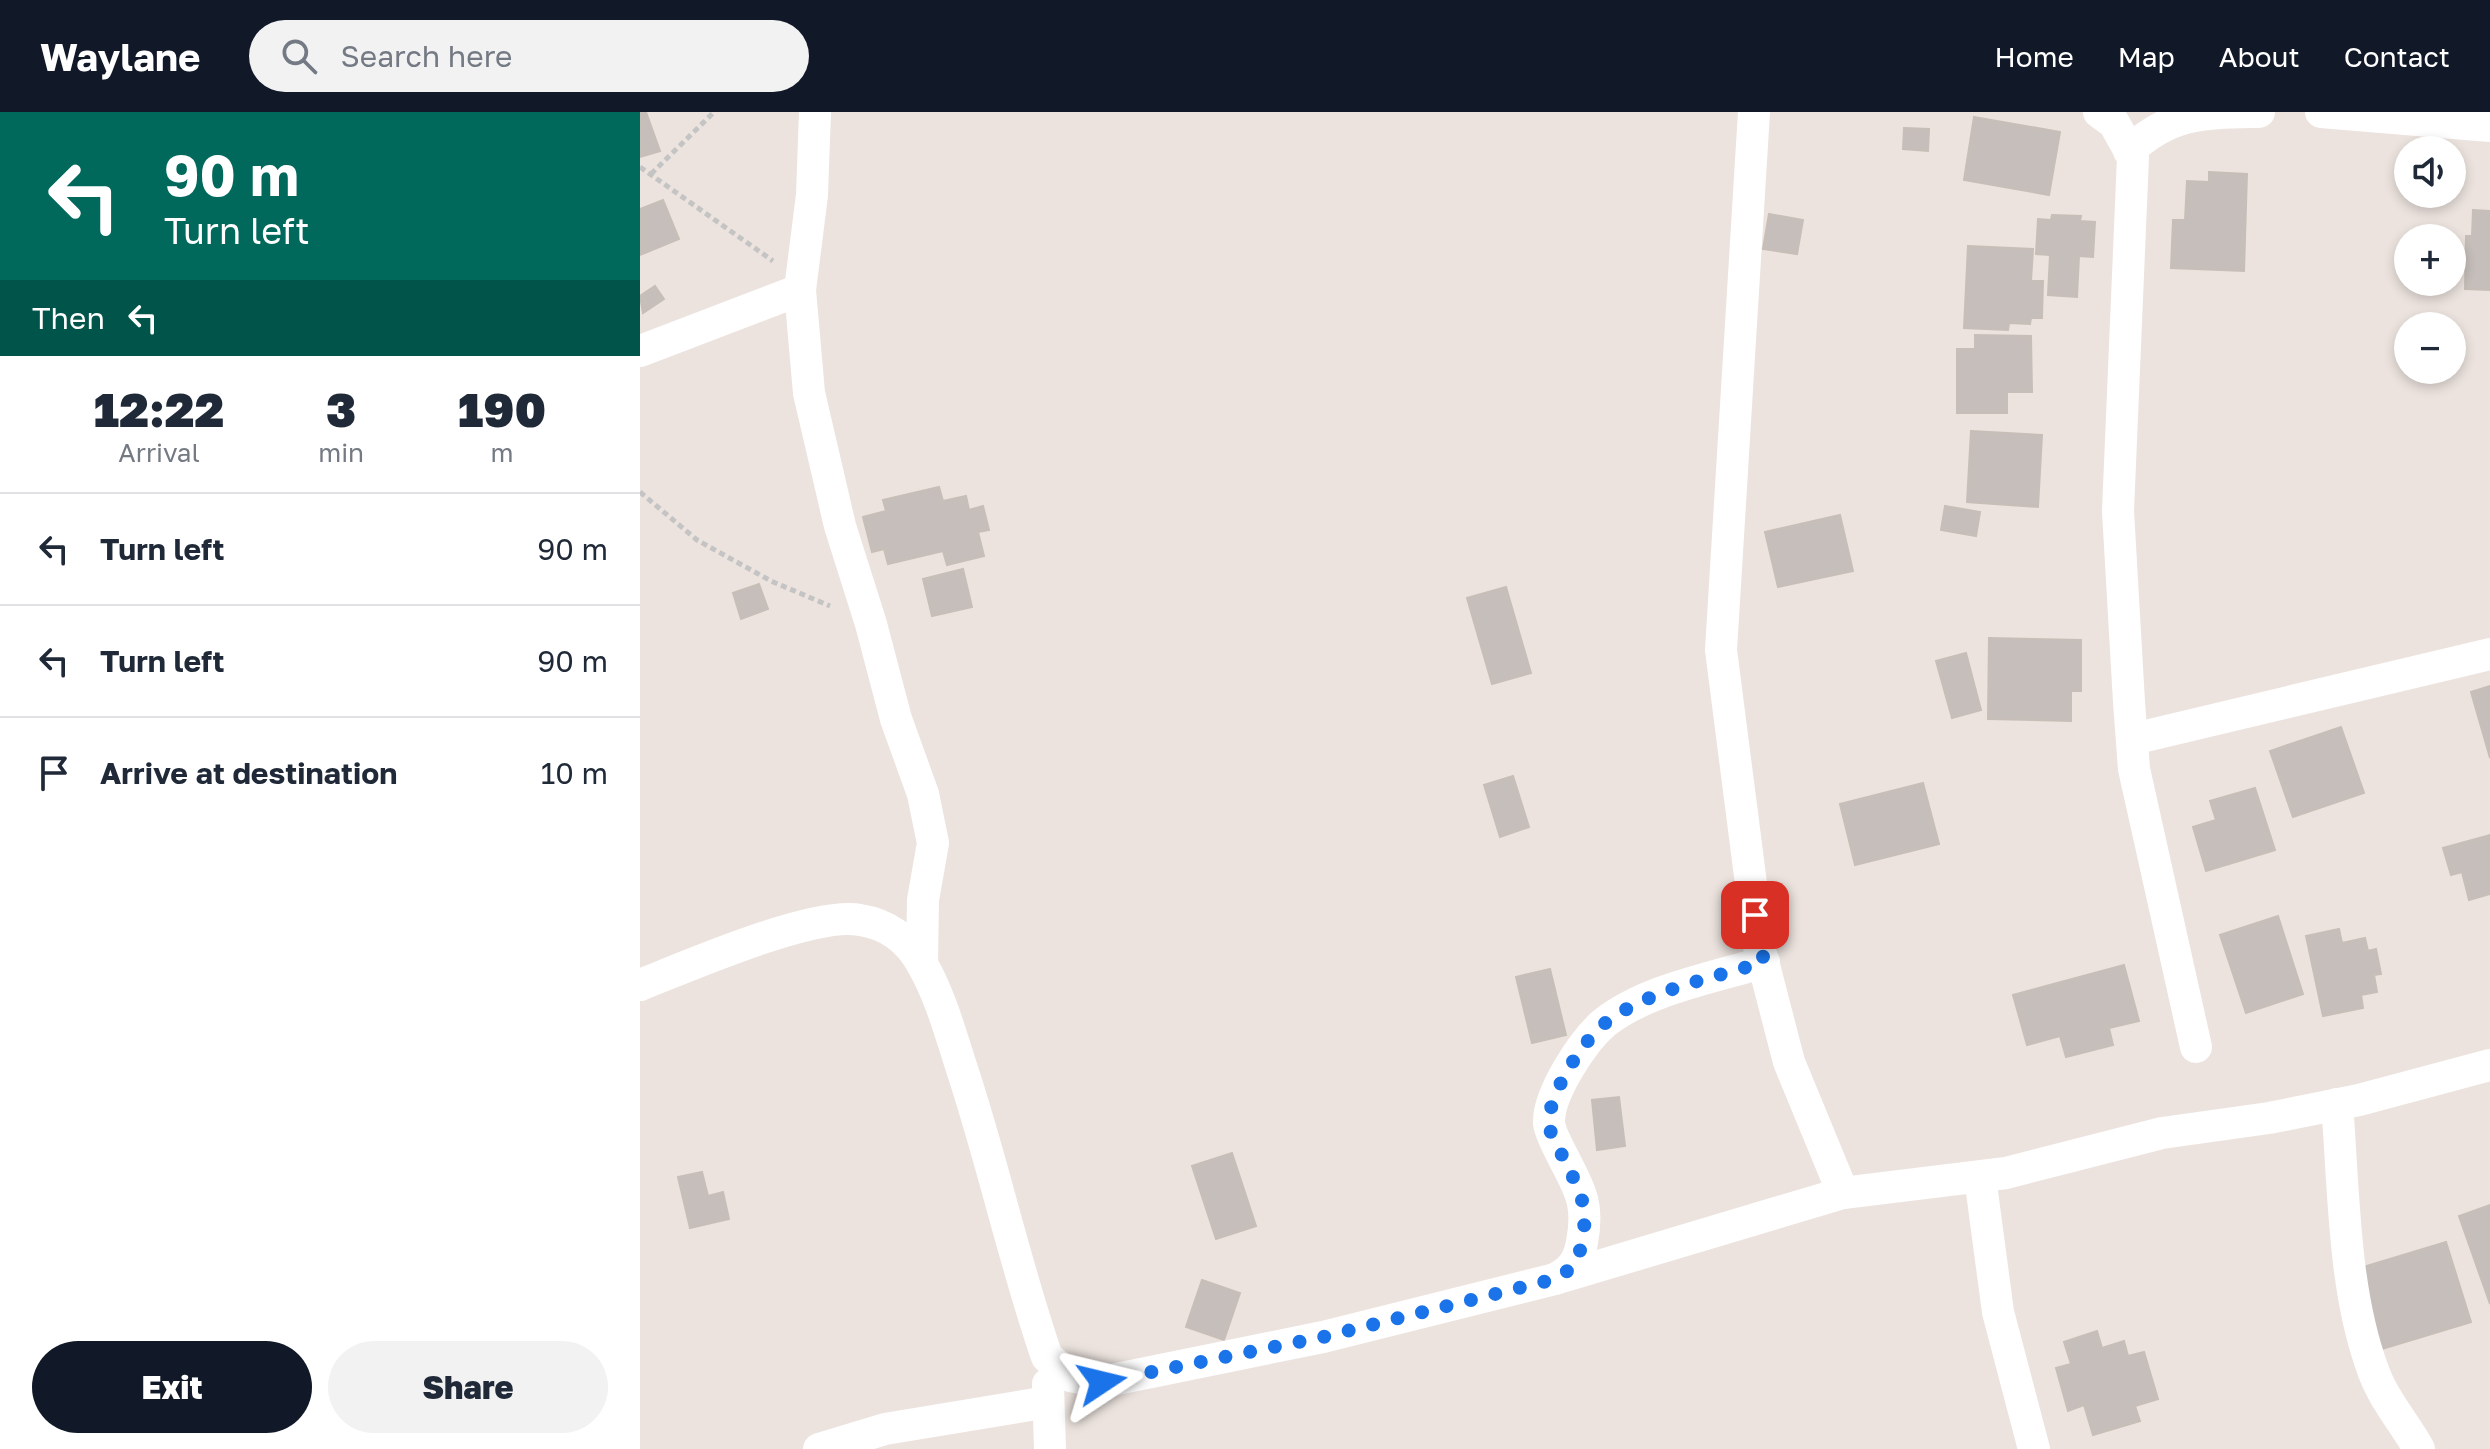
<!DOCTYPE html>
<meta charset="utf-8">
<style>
body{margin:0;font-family:"Golos Text",sans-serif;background:#f2f2f3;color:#1f2937;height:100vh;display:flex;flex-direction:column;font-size:30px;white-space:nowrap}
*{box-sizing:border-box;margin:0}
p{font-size:26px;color:#747a83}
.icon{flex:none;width:44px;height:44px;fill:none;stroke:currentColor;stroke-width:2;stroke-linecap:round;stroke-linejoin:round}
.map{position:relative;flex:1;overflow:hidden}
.panel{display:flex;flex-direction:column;background:#fff;width:640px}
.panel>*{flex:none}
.top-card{background:#00695c;color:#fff;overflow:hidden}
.buttons{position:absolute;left:1754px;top:24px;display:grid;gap:16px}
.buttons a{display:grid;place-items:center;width:72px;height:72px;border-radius:50%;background:#fff;box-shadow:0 4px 12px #0003;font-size:40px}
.pin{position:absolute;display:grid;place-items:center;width:68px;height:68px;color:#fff;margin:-34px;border-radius:16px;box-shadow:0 4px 12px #0006}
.me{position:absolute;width:88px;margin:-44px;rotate:80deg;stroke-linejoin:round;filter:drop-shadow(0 0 6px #0008)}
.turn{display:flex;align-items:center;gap:28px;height:168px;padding:0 32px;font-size:36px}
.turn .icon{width:104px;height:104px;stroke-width:2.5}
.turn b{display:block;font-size:56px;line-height:68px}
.then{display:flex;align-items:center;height:76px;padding:0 32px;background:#0003;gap:16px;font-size:30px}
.eta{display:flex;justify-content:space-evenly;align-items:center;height:136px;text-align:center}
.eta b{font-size:48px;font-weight:800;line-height:56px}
.primary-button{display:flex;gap:16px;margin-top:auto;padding:16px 32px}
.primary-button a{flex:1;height:92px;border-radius:48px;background:#111827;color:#fff;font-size:32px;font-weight:800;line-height:92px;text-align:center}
.primary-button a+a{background:#f2f2f3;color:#1f2937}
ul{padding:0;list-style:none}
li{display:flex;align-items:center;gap:24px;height:112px;padding:0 32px;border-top:2px solid #e0e1e3}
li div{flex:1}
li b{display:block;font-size:30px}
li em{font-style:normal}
header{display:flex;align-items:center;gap:48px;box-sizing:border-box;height:112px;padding:0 40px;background:#111827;color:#fff}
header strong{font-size:38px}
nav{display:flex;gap:44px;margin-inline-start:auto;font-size:28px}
.search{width:560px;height:72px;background:#f2f2f3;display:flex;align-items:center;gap:20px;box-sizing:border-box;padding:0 28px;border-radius:44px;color:#747a83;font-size:30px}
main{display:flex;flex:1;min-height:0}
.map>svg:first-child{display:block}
.building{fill:#c5beba;stroke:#c8beb8;stroke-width:2}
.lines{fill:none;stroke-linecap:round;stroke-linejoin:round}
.path{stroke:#c4c4c4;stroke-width:5;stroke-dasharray:6 4;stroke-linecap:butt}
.street{stroke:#fff;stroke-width:32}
.route{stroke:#1a73e8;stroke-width:14;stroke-dasharray:0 25.2}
</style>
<header>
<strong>Waylane</strong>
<div class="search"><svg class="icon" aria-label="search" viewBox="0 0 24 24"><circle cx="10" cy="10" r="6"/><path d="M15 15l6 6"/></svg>Search here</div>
<nav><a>Home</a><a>Map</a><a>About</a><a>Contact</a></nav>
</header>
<main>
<section class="panel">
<div class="top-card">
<div class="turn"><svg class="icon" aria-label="left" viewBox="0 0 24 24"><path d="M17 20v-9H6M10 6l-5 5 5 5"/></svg><div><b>90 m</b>Turn left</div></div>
<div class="then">Then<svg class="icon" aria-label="left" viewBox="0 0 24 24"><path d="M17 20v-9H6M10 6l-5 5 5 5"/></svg></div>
</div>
<div class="eta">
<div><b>12:22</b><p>Arrival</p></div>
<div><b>3</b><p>min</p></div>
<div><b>190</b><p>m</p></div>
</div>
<ul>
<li><svg class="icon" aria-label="left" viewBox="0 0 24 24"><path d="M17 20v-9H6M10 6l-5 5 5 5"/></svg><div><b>Turn left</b></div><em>90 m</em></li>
<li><svg class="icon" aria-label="left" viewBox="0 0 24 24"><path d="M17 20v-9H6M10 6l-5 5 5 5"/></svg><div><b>Turn left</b></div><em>90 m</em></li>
<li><svg class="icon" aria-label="arrive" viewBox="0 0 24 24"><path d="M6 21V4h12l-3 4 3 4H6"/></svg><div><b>Arrive at destination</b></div><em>10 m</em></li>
</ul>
<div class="primary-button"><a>Exit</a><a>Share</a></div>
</section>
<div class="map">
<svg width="1850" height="1337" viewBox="0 0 1850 1337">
<rect width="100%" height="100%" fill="#ece3de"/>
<g class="building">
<path d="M 0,0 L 6,0 L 20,39 L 0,45 Z"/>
<path d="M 1334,5 L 1420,20 L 1409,83 L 1324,68 Z"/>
<path d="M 1264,16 L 1289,17 L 1288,39 L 1263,37 Z"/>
<path d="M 1569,60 L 1607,62 L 1604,159 L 1531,156 L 1533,108 L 1545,108 L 1547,69 L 1569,70 Z"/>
<path d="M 23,88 L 39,127 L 0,143 L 0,97 Z"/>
<path d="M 1833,98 L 1850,99 L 1850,178 L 1825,177 L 1826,124 L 1832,124 Z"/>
<path d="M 1129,102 L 1163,108 L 1157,142 L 1123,137 Z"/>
<path d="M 1412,103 L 1441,104 L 1440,109 L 1455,110 L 1453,145 L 1439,144 L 1437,185 L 1408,183 L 1410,143 L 1396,142 L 1398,107 L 1411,108 Z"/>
<path d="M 1328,134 L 1393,137 L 1391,169 L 1403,169 L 1402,206 L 1391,206 L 1390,212 L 1369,211 L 1368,218 L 1324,216 Z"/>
<path d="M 15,174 L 24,187 L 3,201 L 0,184 Z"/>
<path d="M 1335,223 L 1391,224 L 1392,280 L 1367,280 L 1367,301 L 1317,301 L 1317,237 L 1335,237 Z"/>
<path d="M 1331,319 L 1402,323 L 1398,395 L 1327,390 Z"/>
<path d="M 299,375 L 303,389 L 326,384 L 329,398 L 343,394 L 349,418 L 338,420 L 344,444 L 307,453 L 303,439 L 248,452 L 244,437 L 232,440 L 223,405 L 246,399 L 243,388 Z"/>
<path d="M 1305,394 L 1340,400 L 1336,424 L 1301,418 Z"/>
<path d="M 1200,403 L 1213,459 L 1138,475 L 1125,420 Z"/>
<path d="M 323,457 L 332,495 L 292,504 L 283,467 Z"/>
<path d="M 119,472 L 128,497 L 101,507 L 93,481 Z"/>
<path d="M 866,475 L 891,561 L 852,572 L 827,486 Z"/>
<path d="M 1349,526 L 1441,528 L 1441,579 L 1431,579 L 1431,609 L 1348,607 Z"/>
<path d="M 1326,541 L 1341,598 L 1312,606 L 1296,549 Z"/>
<path d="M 1850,574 L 1850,646 L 1831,580 Z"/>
<path d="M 1701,615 L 1724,681 L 1653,705 L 1630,639 Z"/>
<path d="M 873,664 L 889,715 L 860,725 L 844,673 Z"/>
<path d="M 1283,671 L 1299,732 L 1215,753 L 1200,692 Z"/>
<path d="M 1615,676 L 1635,738 L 1566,759 L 1553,715 L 1576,708 L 1570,689 Z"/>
<path d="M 1850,723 L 1850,782 L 1829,788 L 1822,760 L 1811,763 L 1803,736 Z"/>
<path d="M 1638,804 L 1663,882 L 1606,901 L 1580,823 Z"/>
<path d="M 1699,817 L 1702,831 L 1725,826 L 1728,839 L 1736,837 L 1741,862 L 1734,863 L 1737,880 L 1721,883 L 1723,896 L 1683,904 L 1666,824 Z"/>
<path d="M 1484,853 L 1499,909 L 1469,916 L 1473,933 L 1426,945 L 1420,924 L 1387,933 L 1373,883 Z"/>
<path d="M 910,857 L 926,923 L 892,931 L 876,865 Z"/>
<path d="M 979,985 L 985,1034 L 957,1038 L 952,988 Z"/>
<path d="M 592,1041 L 616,1114 L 576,1127 L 552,1054 Z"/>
<path d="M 62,1060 L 68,1084 L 83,1080 L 89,1107 L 50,1116 L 38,1065 Z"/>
<path d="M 1850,1093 L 1850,1192 L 1819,1104 Z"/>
<path d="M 1806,1130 L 1831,1210 L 1742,1237 L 1717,1157 Z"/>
<path d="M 562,1168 L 600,1181 L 584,1228 L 546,1215 Z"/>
<path d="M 1457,1219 L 1462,1236 L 1484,1229 L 1488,1244 L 1504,1240 L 1518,1287 L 1495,1294 L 1500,1309 L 1453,1323 L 1444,1293 L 1428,1299 L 1416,1256 L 1431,1252 L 1424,1230 Z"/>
</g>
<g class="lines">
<g class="path">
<path d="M 0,55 L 133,149"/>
<path d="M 11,62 L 74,0"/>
<path d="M 0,380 L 57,428 L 131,469 L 190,494"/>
</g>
<g class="street">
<path d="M 175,0 L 172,83 L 160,178 L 169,281 L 200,414 L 231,512 L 256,607 L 283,682 L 293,731 L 283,788 L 282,851"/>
<path d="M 1114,0 L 1081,538 L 1119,834 L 1149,950 L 1203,1081"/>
<path d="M 1459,0 L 1474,11 L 1493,45 L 1478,399 L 1489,590 L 1494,657 L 1556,935"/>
<path d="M 1681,0 L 1850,14"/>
<path d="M 1489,39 C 1531,0 1563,1 1619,0"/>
<path d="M 0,239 L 160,178"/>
<path d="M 1493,627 L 1850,542"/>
<path d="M 0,873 C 48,854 174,799 220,808 C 247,812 269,828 282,852 C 300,883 310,920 321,954 C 353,1050 374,1150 407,1245 L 430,1264 L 462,1270 L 683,1225 L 915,1167 L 1203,1081 L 1366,1061 L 1522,1021 L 1629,1006 L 1719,988 L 1850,953"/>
<path d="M 1697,992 C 1704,1078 1703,1177 1733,1258 C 1743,1287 1764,1310 1779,1337"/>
<path d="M 1340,1065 L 1358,1200 L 1394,1337"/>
<path d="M 915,1167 C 931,1159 939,1149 942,1130 C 950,1089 938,1075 920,1039 C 916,1031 910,1020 909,1011 C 908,982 943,929 964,911 C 1007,877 1073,866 1124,850"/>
<path d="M 408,1272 L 410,1337"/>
<path d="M 179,1337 L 245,1317 L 408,1290"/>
</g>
</g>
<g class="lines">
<path class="route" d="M 462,1270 L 683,1225 L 915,1167 C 931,1159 938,1149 942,1131 C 950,1089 937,1075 920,1039 C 916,1031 909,1020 909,1011 C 908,983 943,929 964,912 C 1007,878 1073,866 1124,850 L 1115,803"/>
</g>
</svg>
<div class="buttons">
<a><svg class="icon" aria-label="sound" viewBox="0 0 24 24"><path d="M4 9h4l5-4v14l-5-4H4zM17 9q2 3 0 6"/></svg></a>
<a>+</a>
<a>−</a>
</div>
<div class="pin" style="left:1115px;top:803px;background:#d93025"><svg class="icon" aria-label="arrive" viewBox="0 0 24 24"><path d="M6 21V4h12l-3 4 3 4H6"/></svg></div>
<svg class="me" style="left:462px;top:1270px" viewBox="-20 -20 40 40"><path d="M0-17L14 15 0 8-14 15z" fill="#1a73e8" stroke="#fff" stroke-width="4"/></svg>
</div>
</main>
